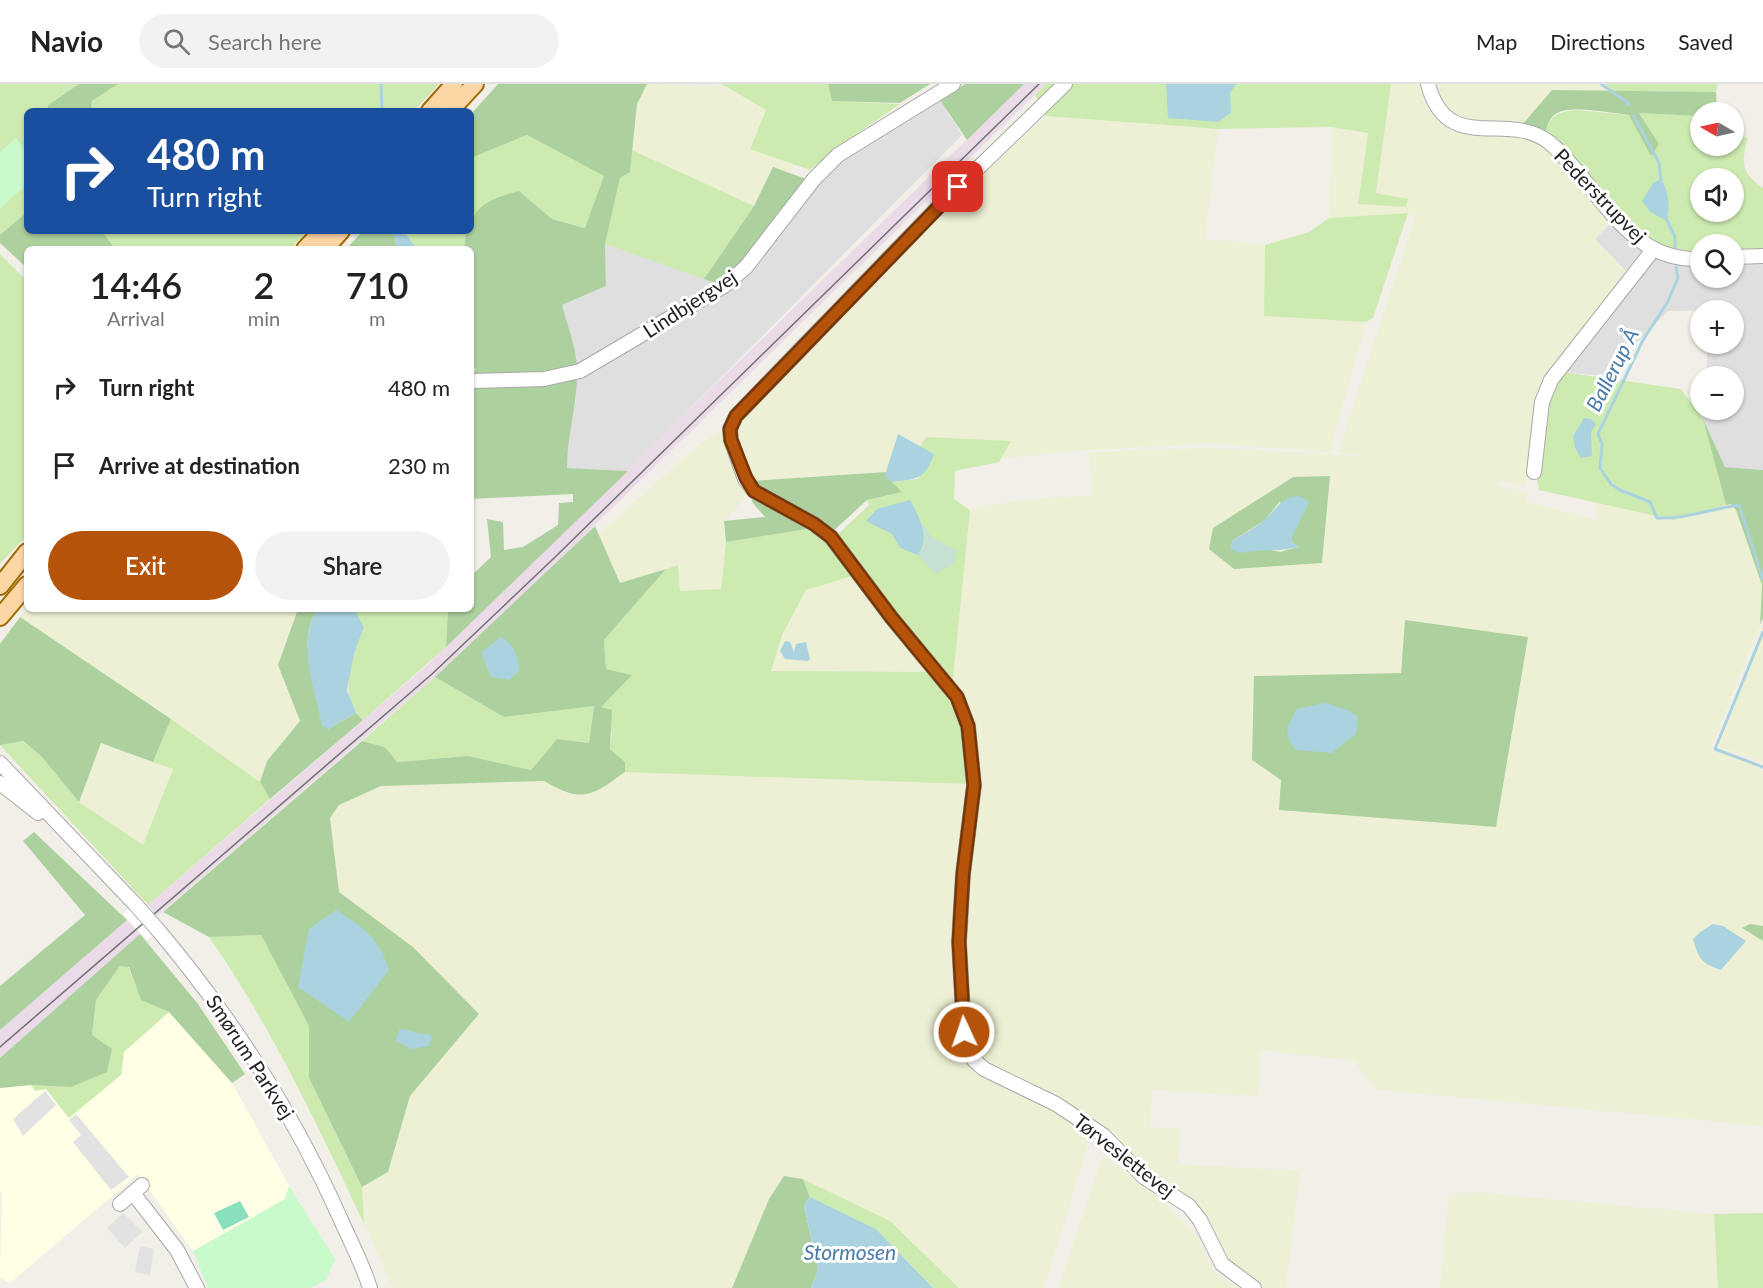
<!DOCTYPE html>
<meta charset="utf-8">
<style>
body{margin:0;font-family:Lato,sans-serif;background:#f2f2f2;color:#222;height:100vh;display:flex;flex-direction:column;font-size:22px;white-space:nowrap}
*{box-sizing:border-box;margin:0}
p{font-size:20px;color:#767676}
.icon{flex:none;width:33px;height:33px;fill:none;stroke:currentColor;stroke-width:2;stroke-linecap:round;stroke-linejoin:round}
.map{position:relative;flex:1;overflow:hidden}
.drawer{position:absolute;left:24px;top:162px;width:450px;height:366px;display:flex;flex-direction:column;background:#fff;border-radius:9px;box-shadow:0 2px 4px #0004}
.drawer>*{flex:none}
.guide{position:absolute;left:24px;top:24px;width:450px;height:126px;border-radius:9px;box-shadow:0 2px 4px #0004;background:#1a4fa0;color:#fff;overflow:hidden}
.needle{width:39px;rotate:279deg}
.fabs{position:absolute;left:1690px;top:18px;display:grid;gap:12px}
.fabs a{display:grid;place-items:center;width:54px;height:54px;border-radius:50%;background:#fff;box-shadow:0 2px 4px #0004;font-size:30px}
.pin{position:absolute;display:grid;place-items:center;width:51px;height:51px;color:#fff;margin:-26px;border-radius:12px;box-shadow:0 3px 9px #0006}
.me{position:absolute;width:66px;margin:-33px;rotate:357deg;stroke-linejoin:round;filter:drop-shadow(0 0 4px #0008)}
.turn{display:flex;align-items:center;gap:21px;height:126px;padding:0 24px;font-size:27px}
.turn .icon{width:78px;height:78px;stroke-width:2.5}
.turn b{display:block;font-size:42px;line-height:51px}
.eta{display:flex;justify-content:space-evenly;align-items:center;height:102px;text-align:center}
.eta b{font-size:36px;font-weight:600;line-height:42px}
.button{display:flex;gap:12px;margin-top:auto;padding:12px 24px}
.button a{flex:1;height:69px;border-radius:36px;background:#b45309;color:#fff;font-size:24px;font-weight:600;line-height:69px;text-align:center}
.button a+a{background:#f2f2f2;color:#222}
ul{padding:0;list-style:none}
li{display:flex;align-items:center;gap:18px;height:78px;padding:0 24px}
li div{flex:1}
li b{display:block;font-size:22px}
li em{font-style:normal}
header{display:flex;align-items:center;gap:36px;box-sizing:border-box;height:84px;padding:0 30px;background:#fff;border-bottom:2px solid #e0e0e0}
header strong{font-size:28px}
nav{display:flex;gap:33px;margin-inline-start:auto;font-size:21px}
.search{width:420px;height:54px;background:#f2f2f2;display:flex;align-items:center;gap:15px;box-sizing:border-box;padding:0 21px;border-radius:33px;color:#767676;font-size:22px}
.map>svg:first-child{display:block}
.residential{fill:#e0dfdf}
.industrial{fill:#ebdbe8}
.education{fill:#ffffe5}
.farmland{fill:#eef0d5;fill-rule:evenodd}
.grass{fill:#cdebb0;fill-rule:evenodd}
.forest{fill:#add19e;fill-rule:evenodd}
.wetland{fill:#c6e0d4}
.park{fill:#c8facc}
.pitch{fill:#88e0be}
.parking{fill:#e2e2e2}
.water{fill:#aad3df}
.pier{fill:#fff}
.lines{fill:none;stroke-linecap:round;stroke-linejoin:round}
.stream{stroke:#aad3df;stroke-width:3}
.minor-casing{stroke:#a9a9a9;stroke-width:16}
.major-casing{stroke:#a06b00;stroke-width:20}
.minor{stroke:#fff;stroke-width:14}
.major{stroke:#fcd6a4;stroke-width:16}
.tram{stroke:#707070;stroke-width:1.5}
.minor-bridge-casing{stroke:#a9a9a9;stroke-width:16;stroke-linecap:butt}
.minor-bridge{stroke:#fff;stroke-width:14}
.route-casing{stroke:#753606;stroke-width:15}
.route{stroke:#b45309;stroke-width:10}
.labels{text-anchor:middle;stroke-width:6;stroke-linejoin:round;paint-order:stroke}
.street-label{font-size:20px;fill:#222;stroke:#fff}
.water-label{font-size:21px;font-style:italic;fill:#4a7aab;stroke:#fff}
</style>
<header>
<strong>Navio</strong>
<div class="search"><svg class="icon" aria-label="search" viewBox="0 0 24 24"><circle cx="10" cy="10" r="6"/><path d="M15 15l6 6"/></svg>Search here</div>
<nav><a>Map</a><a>Directions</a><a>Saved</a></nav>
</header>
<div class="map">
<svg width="1763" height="1204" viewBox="0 0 1763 1204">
<rect width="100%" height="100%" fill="#f2efe9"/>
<g class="residential">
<path d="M 940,16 L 962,51 L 628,387 L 567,384 L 567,359 L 576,314 L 562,221 L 606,202 L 605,160 L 732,204 L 758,177 L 806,113 L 835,81 L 866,58 Z"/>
<path d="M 1619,130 L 1701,170 L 1701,194 L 1734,194 L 1734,169 L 1763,168 L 1763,386 L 1725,383 L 1703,335 L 1703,326 L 1734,326 L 1734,292 L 1706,292 L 1708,260 L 1734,260 L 1734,226 L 1668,227 L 1604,292 L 1562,288 L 1595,155 Z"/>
</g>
<g class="industrial">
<path d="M 1024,0 L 1046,0 L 554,481 L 435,593 L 157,832 L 148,821 L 425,583 Z"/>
<path d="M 127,836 L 140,850 L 0,974 L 0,946 Z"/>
</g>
<path class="education" d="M 169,928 L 232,999 L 289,1102 L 285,1115 L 193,1167 L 138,1090 L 10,1199 L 0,1194 L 2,1112 L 0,1105 L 0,1004 L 31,1001 L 36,1007 L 45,1005 L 69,1034 L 124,968 Z"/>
<g class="farmland">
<path d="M 647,0 L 721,2 L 766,26 L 750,65 L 794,81 L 768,129 L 632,66 L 637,20 Z"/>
<path d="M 1391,0 L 1420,0 L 1428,27 L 1440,30 L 1431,0 L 1605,0 L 1614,7 L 1552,6 L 1522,50 L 1546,63 L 1614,136 L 1595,155 L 1628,189 L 1538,318 L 1526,403 L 1500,396 L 1498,402 L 1528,409 L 1526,417 L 1597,437 L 1595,419 L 1674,436 L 1731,420 L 1736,426 L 1762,501 L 1760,541 L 1711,664 L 1754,681 L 1763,688 L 1763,1042 L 1374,1005 L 1355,977 L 1261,966 L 1258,1012 L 1153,1006 L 1149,1043 L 1180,1045 L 1178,1080 L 1300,1087 L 1286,1204 L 1262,1204 L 1230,1189 L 1203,1132 L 1110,1058 L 1067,1032 L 1091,1051 L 1044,1204 L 959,1204 L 890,1137 L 803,1095 L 784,1092 L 769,1115 L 732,1204 L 393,1204 L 364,1140 L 362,1103 L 388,1088 L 410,1012 L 479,930 L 413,863 L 339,808 L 330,734 L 339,721 L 381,702 L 545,697 L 566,710 L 608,701 L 625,688 L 967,700 L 953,845 L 956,972 L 981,989 L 963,958 L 956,866 L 974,697 L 969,650 L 951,608 L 970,426 L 1013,417 L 1092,411 L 1089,368 L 1207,364 L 1382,373 L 1338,369 L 1416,130 L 1329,134 L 1332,43 L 1368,49 L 1358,120 L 1407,115 L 1376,109 ZM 1405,536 L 1496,743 L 1279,725 L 1281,696 L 1255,592 L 1401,589 Z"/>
<path d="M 1046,32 L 1218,45 L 1205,155 L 1265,161 L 1265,232 L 1366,238 L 1330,368 L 1209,359 L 1050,369 L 1000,375 L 927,353 L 920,363 L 898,350 L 886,388 L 755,397 L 753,394 L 742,419 L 724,437 L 726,458 L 721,505 L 680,507 L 678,482 L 620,499 L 598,450 L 703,357 L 740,334 L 960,110 Z"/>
<path d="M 852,492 L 927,588 L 770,587 L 782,551 L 806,505 Z"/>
<path d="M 27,525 L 298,525 L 278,581 L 301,637 L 267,677 L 260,698 L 20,533 Z"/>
<path d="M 1763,541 L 1763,678 L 1719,663 Z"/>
<path d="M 101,659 L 173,685 L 144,761 L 79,718 Z"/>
<path d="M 1103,1071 L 1167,1121 L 1196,1151 L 1216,1191 L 1238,1204 L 1058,1204 Z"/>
<path d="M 1470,1108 L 1714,1130 L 1718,1204 L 1440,1204 L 1449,1111 Z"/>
</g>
<g class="grass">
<path d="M 0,0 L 79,0 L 48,21 L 47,27 L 27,27 L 27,128 L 0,151 Z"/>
<path d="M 118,0 L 439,0 L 414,27 L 91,27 L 92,17 Z"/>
<path d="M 721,0 L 828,0 L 832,17 L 900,20 L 836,64 L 810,86 L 750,65 L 766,26 Z"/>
<path d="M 1046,0 L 1391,0 L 1376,109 L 1408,115 L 1406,123 L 1358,120 L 1368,49 L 1332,43 L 1218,45 L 1046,32 L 1035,11 Z"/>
<path d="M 1605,0 L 1718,0 L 1716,8 L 1614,7 Z"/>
<path d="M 1577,26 L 1629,31 L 1659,60 L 1639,29 L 1697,32 L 1701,42 L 1701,62 L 1734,62 L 1734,51 L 1748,54 C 1741,78 1741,89 1763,104 L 1763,168 L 1734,169 L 1734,160 L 1701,160 L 1701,170 L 1681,171 L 1651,160 L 1619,130 L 1545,49 C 1551,30 1558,28 1577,26 ZM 1701,94 L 1734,94 L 1734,128 L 1701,128 Z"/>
<path d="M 527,51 L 604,92 L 586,144 L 552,135 L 519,107 L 471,138 L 471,74 Z"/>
<path d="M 632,66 L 754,122 L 704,195 L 605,160 L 620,94 L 630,88 Z"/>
<path d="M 1408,129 L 1373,234 L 1366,238 L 1264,232 L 1265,161 L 1309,148 L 1329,134 Z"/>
<path d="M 102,147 L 307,147 L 291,165 L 115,165 Z"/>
<path d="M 404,147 L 466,147 L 464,165 L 417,165 Z"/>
<path d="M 0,170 L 27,197 L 27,451 L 0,480 Z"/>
<path d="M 1562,288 L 1681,305 L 1703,335 L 1726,421 L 1674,436 L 1539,406 L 1537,396 L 1547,320 Z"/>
<path d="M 926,353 L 1011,357 L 999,378 L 955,387 L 954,415 L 970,426 L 952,604 L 835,453 L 869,421 L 867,416 L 901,408 L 891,398 L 918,395 L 934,370 L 920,363 Z"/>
<path d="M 807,445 L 829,455 L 852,492 L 806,506 L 782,551 L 771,587 L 927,588 C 962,626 964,650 967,700 L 625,688 L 625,678 L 610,665 L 612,649 L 600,623 L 631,591 L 606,585 L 604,556 L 666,485 L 678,481 L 680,507 L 721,505 L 726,458 Z"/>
<path d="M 354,525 L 448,525 L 446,563 L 363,636 C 336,611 353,572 364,543 Z"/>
<path d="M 435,593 L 504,633 L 594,621 L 589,659 L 557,655 L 531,686 L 468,672 L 397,678 L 385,663 L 362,657 Z"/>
<path d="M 171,635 L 260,698 L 270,715 L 148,821 L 0,661 L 22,657 L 42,673 L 79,718 L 143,761 L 173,685 L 153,678 Z"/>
<path d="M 261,851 L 309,942 L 309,994 L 362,1103 L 364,1140 C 318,1042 271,942 209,853 Z"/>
<path d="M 120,882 L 128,882 L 141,916 L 169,928 L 124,968 L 121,991 L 69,1034 L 46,1005 L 35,1007 L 31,1001 L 71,1003 L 92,951 L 96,916 Z"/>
<path d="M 803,1095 L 890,1137 L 959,1204 L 933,1204 L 876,1145 L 810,1113 Z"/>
<path d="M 1763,1129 L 1763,1204 L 1718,1204 L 1714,1130 Z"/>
</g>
<g class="forest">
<path d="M 79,0 L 118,0 L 92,17 L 91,27 L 47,27 L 48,21 Z"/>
<path d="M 498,0 L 647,0 L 637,20 L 630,88 L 620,94 L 605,160 L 606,202 L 562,221 C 567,241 577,265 577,285 C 578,319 567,350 567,384 L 628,387 L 446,563 L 448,525 L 471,525 L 471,492 L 491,473 L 487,435 L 503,438 L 504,466 L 523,463 L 558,441 L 559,419 L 573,418 L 573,410 L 471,415 L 471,288 L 476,287 L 471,276 L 471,165 L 464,165 L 466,147 L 471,147 C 471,119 498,113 519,107 L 552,135 L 585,144 L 604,92 L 527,51 L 471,74 L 471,30 Z"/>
<path d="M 828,0 L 930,0 L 900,19 L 832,17 Z"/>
<path d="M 965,0 L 1024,0 L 967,56 L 940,16 Z"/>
<path d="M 1552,6 L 1716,8 L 1717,24 L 1723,28 L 1701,28 L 1701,42 L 1697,32 L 1639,29 L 1659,60 L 1651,72 L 1629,31 C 1612,29 1572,21 1557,29 C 1549,33 1548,41 1545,49 L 1515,49 Z"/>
<path d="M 773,83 L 809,96 L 743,182 L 720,201 L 704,195 L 754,122 Z"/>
<path d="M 27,128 L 27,147 L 102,147 L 115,165 L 27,165 L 27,184 L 0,159 L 0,151 Z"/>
<path d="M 363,147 L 394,147 L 397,165 L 346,165 Z"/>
<path d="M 1703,335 L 1725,383 L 1763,386 L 1763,534 L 1760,541 L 1762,501 L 1736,426 L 1731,420 L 1726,421 Z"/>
<path d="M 886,388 L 885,391 L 902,408 L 867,416 L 830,450 L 815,438 L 807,445 L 726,458 L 724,437 L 765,433 L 752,418 L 751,397 Z"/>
<path d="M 1330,392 L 1322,479 L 1234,485 L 1209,465 L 1213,444 L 1293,393 ZM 1280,417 L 1292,458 L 1298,463 L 1280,468 L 1232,457 L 1265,436 Z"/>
<path d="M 595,442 L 620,499 L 666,485 L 604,556 L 606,585 L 632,591 L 601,623 L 612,626 L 610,665 L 625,678 L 625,688 C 591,713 581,719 544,697 L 381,702 L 339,721 L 330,734 L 339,808 L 413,863 L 479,930 L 410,1012 L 388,1088 L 362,1103 L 309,994 L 309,942 L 261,851 L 209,853 L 163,828 L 362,657 L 385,663 L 397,678 L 468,672 L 531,686 L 557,655 L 589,659 L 594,622 L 504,633 L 435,593 Z"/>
<path d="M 298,525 L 318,525 C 294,558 318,609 328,645 L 356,629 L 363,636 L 270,715 L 260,698 L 267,677 L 300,637 L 278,581 Z"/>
<path d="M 20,533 L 171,635 L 153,678 L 101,659 L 79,718 L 42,673 L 23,657 L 0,661 L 0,560 Z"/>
<path d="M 1405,536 L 1528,553 L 1496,743 L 1279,726 L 1281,696 L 1252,676 L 1254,592 L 1401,589 Z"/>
<path d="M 34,748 L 127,836 L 0,946 L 0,902 L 85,831 L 23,757 Z"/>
<path d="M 1750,840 L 1763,842 L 1763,857 L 1742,844 Z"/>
<path d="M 140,850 L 198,920 L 245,990 L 232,999 L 169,928 L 141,916 L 129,883 L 120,882 L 96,916 L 92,951 L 112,965 L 107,988 L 71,1003 L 31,1001 L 0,1004 L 0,974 Z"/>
<path d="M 784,1092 L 803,1095 L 810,1113 L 804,1121 L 818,1186 L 811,1204 L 732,1204 L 769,1115 Z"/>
</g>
<path class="wetland" d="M 922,439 L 931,453 L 956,466 L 955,479 L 935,490 L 918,471 L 924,463 Z"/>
<g class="park">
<path d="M 16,54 L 27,70 L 27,100 L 0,125 L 0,68 Z"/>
<path d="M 289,1102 L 335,1175 L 326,1196 L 311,1204 L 208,1204 L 193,1167 L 285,1115 Z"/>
</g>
<path class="pitch" d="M 240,1117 L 249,1133 L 223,1146 L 214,1129 Z"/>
<g class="parking">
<path d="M 45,1007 L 56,1021 L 23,1052 L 13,1035 Z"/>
<path d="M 76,1030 L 129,1093 L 111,1106 L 73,1058 L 81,1051 L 69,1036 Z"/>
<path d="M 123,1129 L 142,1148 L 125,1164 L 107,1144 Z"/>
<path d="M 140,1162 L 154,1165 L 150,1191 L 135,1188 Z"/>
</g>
<g class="water">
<path d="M 1166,0 L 1236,0 L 1230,9 L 1231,29 L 1218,38 L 1168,34 Z"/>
<path d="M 1661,95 C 1669,107 1670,123 1667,137 L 1650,128 L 1642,117 L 1653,99 Z"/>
<path d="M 394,147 L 404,147 L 417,165 L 397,165 Z"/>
<path d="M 1584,334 L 1591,335 L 1596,340 L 1591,348 L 1592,372 L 1581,374 L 1575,364 L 1573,352 Z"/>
<path d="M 898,350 L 934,370 C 925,396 917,395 891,398 L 885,391 Z"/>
<path d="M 1300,412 L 1309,418 L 1292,453 L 1292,458 L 1299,463 C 1278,468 1260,465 1239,469 L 1230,464 L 1232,457 C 1243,450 1256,444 1265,435 C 1279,423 1280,413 1300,412 Z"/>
<path d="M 910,416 C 919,433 931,453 918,471 L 900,464 L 892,450 L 866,437 L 877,425 Z"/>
<path d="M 318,525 L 354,525 L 364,543 L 354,570 L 347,606 L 356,629 L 328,645 L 322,642 C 316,608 295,556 318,525 Z"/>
<path d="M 501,553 C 514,560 518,573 519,587 L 509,596 L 491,593 L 481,569 Z"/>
<path d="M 785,557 L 790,558 L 794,568 L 796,560 L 806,558 L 810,575 L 808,577 L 785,575 L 780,567 Z"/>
<path d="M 1325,619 L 1350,627 L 1358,633 L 1356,650 L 1332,669 L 1296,666 C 1282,648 1287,644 1297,625 Z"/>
<path d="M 336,826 C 363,843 379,854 389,886 L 349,938 L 298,903 L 309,845 Z"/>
<path d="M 1713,840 L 1723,842 L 1746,857 L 1721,886 C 1702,880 1698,874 1693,855 L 1700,848 Z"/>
<path d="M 399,945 C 411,945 419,952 430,950 L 432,954 L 429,962 L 412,965 L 396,957 Z"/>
<path d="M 810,1113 L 876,1145 L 933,1204 L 811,1204 L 818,1186 L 804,1121 Z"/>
</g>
<path class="pier" d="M 138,815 L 163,842 L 147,856 L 123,830 Z"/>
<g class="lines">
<g class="stream">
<path d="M 381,0 L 382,27"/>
<path d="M 1601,0 L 1626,17 L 1629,21"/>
<path d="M 1634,32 L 1659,79 L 1661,97"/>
<path d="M 1666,134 L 1675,153 L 1675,166"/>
<path d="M 1676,183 L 1678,194 L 1667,219 L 1643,256 L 1598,350 L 1602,360 L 1600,384 L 1611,400 L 1620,406 L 1650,418 L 1657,434 C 1687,435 1710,425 1739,421 L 1763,495"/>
<path d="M 1763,548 L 1715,665 L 1763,683"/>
</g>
<defs>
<g id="minor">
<path d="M 1065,0 L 943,118 L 736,332 L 730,345 L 731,356 L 745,395 L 754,407 L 814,440 L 831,453 L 891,533 L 957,613 L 968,642 L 974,701 L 963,790 L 959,858 L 964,948 L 974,976 L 984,985 L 1056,1020 L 1103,1051 L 1144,1093 L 1189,1122 L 1200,1136 L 1222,1180 L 1254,1204"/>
<path d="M 1428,0 C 1447,73 1509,25 1550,59 C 1599,101 1626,179 1701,175"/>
<path d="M 1734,173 L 1763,172"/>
<path d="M 471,297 L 544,295 L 580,287 L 724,202 L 746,183 L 814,95 L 838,71 L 953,0"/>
<path d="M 1534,388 L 1542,318 L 1551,296 L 1653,166"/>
<path d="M 0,679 L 134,819"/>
<path d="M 0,699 L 38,729"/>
<path d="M 158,846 C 233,935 294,1030 341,1136 C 351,1159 363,1181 370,1204"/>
<path d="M 133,1109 L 177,1166 L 197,1204"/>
<path d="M 120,1120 L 142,1101"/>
</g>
<g id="major">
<path d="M 430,27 L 454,0"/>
<path d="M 450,27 L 475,0"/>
<path d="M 305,165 L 322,147"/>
<path d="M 325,165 L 341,147"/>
<path d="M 0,502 L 27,468"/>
<path d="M 0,533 L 27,501"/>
</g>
</defs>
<use href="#minor" class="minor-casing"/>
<use href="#major" class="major-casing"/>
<use href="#minor" class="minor"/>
<use href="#major" class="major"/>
<path class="tram" d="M 0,963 L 432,590 L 551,477 L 1039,0"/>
<defs>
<path id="minor-bridge" d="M 134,819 L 158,846"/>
</defs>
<use href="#minor-bridge" class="minor-bridge-casing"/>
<use href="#minor-bridge" class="minor-bridge"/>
</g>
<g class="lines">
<defs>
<path id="route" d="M 958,103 L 736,332 L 730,345 L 731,356 L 746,394 L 754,407 L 814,440 L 831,453 L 891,533 L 957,613 L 968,642 L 974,701 L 963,790 L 959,858 L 964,948"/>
</defs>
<use href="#route" class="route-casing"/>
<use href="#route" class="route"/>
</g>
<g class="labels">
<g class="street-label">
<text transform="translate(1600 112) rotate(46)" y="7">Pederstrupvej</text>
<text transform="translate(690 220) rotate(-33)" y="7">Lindbjergvej</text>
<text transform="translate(250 973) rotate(57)" y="7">Smørum Parkvej</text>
<text transform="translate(1124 1072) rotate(38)" y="7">Tørveslettevej</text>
</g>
<g class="water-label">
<text transform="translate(1613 286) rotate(-63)" y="7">Ballerup Å</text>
<text x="850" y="1176">Stormosen</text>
</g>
</g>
</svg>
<div class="fabs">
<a><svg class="needle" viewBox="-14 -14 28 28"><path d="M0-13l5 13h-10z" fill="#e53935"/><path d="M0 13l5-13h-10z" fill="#767676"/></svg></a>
<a><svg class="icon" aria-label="sound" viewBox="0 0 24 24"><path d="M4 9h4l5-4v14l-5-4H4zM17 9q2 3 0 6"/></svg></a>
<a><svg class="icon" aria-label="search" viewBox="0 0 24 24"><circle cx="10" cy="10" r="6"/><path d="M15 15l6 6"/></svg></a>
<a>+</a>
<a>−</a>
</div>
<div class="pin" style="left:958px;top:103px;background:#d93025"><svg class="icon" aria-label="arrive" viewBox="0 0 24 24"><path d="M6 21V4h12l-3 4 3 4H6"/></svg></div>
<svg class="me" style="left:964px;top:948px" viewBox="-20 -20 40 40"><circle r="17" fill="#b45309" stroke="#fff" stroke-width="3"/><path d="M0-11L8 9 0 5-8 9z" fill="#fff"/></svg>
<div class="guide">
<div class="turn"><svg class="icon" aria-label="right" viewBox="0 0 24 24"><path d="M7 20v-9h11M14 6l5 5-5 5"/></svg><div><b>480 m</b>Turn right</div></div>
</div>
<section class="drawer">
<div class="eta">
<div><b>14:46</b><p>Arrival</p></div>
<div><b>2</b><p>min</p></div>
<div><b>710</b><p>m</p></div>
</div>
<ul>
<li><svg class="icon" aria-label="right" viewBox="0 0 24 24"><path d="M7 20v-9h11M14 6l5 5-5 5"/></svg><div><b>Turn right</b></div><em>480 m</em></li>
<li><svg class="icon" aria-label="arrive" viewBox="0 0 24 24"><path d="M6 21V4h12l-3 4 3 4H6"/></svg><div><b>Arrive at destination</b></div><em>230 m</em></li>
</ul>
<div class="button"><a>Exit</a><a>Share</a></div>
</section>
</div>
